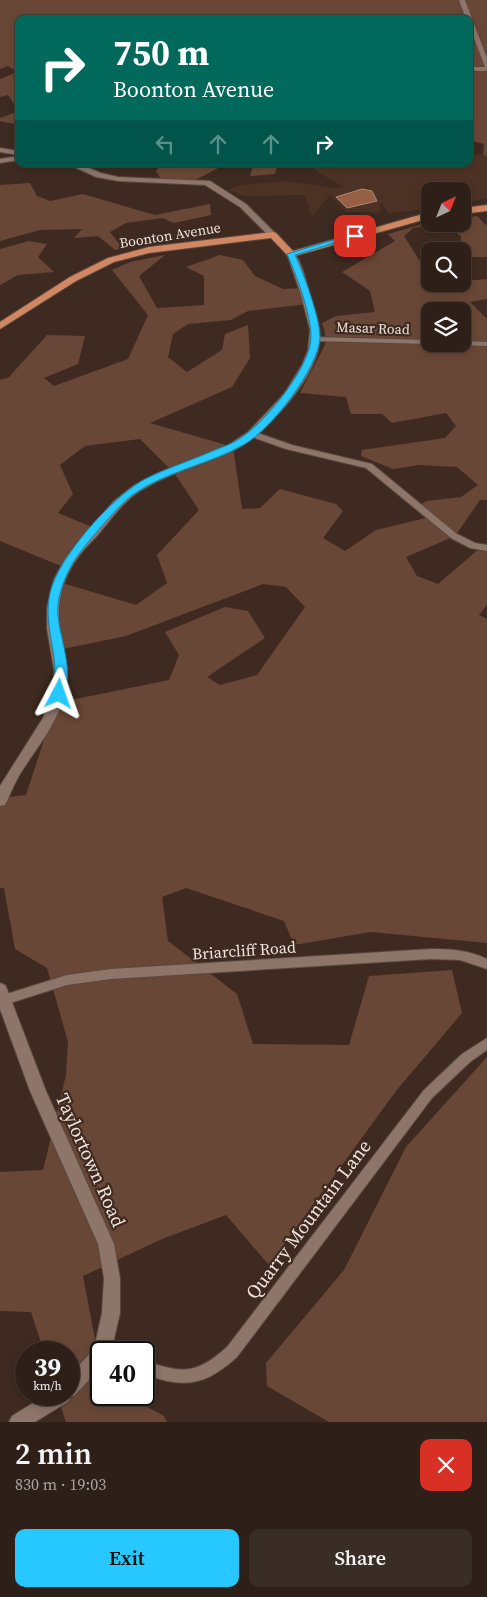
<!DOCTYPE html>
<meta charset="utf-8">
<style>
body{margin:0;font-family:"Source Serif 4",serif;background:#3a2d25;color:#f1f3f6;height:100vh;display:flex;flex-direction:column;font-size:19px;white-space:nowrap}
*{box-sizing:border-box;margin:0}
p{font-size:16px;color:#a7a3a2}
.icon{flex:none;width:28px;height:28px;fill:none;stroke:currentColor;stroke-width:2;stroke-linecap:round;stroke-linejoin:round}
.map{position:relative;height:1422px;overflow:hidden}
.panel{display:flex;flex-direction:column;background:#2e2018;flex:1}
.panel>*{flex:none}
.top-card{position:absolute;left:15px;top:15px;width:458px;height:152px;border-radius:10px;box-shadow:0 2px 8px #0003,0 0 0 1px #493e37;background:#00695c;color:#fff;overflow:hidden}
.needle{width:32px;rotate:43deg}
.tools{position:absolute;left:421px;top:182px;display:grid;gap:10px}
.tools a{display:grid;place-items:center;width:50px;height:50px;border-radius:10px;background:#2e2018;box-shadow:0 2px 8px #0003,0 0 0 1px #493e37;font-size:25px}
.speed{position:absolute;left:15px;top:1341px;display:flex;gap:10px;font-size:25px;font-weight:700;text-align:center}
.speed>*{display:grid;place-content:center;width:65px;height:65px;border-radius:50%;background:#2e2018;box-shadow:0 2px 8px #0003,0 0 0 1px #493e37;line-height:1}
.speed small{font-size:12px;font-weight:400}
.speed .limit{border:2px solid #111;border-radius:8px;background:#fff;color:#111}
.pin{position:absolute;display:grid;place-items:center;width:42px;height:42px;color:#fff;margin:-21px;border-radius:10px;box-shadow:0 2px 8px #0006}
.me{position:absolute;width:55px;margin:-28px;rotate:4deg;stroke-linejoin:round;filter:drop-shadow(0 0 4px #0008)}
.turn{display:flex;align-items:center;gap:18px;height:105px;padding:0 15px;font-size:22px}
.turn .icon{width:65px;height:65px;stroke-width:2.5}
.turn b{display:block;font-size:35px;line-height:42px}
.lanes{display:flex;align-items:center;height:48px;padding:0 15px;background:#0003;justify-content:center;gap:25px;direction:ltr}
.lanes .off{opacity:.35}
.round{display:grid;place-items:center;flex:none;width:52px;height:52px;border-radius:10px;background:#3a2d25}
.summary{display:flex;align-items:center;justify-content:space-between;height:85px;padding:0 15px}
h1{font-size:30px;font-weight:600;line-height:38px}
.button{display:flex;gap:10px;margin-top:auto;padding:10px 15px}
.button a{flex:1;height:58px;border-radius:10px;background:#27c8ff;color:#111;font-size:20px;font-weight:600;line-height:58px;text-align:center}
.button a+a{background:#3a2d25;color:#f1f3f6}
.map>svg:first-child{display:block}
.built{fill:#4c3224}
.green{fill:#694736;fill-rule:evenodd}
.water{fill:#976044;stroke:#b18771}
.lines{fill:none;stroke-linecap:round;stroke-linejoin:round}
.minor-casing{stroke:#59483f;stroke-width:2}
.tertiary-casing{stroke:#59483f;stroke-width:2}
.primary-casing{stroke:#59483f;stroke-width:2}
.minor{fill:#8d7569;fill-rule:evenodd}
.tertiary{fill:#8d7569;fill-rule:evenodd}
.primary{fill:#d18761;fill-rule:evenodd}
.route{fill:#27c8ff;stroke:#1982a6}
.labels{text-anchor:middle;stroke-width:4.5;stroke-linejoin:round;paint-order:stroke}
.far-street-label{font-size:14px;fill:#efe2db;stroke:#3e2a20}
.street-label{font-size:16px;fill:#efe2db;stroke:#3e2a20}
.near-street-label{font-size:19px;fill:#efe2db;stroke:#3e2a20}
</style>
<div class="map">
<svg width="487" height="1422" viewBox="0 0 487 1422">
<rect width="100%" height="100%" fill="#3e2a20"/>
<path class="built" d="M 483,154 L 487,157 L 487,198 L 463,203 L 462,191 L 430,191 L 430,208 L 418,210 L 388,213 L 381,202 L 380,212 L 346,212 L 330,195 L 312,217 L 305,195 L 244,196 L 228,190 L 241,185 L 286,181 L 335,188 L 344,187 L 319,173 L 308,164 L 469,164 L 469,155 Z"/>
<g class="green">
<path d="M 0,0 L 487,0 L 487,157 L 483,154 L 484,144 L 469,140 L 469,19 L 19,19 L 19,125 L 0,121 L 0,118 L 19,111 L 8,95 L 0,97 L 0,79 L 17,72 L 8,66 L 0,69 Z"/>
<path d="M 162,164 L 175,164 L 190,168 L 196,164 L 226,164 L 193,181 L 162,181 L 156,171 Z"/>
<path d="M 248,164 L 278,164 L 275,174 L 250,176 L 253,165 Z"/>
<path d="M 30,183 L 37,196 L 50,201 L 83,194 L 155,215 L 210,204 L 211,215 L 174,223 L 162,218 L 126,223 L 110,232 L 121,246 L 143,244 L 115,250 L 98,236 L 74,238 L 82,229 L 40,230 L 0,241 L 0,185 Z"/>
<path d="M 477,216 L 487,226 L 487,257 L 463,257 L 462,251 L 460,251 L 461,236 L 443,224 L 462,224 L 463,218 Z"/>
<path d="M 430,222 L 436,224 L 413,228 L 404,236 L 430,277 L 430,284 L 462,284 L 463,281 L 487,279 L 487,299 L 470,302 L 487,319 L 487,500 L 480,500 L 455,536 L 406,557 L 417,576 L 438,584 L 480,548 L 487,546 L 487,605 L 479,615 L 487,619 L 487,943 L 371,932 L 294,945 L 284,921 L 186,888 L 162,897 L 168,941 L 237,994 L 253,1044 L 349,1045 L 369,976 L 452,970 L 462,1013 L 396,1091 L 269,1265 L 226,1215 L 162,1239 L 83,1276 L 101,1371 L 101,1395 L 125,1395 L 164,1416 L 167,1422 L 66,1422 L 57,1395 L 69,1395 L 69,1352 L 44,1352 L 31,1312 L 0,1311 L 0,1172 L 43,1170 L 66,1075 L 68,1042 L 47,968 L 15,949 L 4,888 L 0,888 L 0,798 L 26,795 L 56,703 L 169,680 L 179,655 L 165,632 L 225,607 L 248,611 L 265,638 L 207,677 L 220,685 L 257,675 L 305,607 L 286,587 L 263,584 L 126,636 L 58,650 L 59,582 L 136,605 L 167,583 L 157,555 L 199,510 L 175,474 L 140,439 L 85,446 L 60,465 L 73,494 L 58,513 L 97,529 L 66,568 L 0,541 L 0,380 L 9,377 L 47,335 L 85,336 L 78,364 L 44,378 L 54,386 L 128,359 L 148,315 L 112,270 L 130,262 L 165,255 L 139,276 L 157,308 L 204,305 L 204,276 L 186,267 L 220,255 L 243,260 L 255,276 L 283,289 L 303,288 L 308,304 L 248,311 L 231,320 L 188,324 L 173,334 L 168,357 L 187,372 L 222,350 L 225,334 L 248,325 L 250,358 L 232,387 L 150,423 L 233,447 L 242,509 L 260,508 L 280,489 L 336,504 L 343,511 L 323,538 L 345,551 L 376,530 L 430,517 L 419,506 L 426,501 L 461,497 L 478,485 L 457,467 L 419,465 L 393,469 L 361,456 L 362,450 L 445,438 L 456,426 L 446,413 L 392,423 L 382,414 L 351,414 L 346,397 L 300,393 L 325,345 L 325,333 L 322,323 L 336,316 L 375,312 L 370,291 L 342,272 L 395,241 L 388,234 ZM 430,311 L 462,311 L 462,344 L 430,344 Z"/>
<path d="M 29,241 L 47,244 L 38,257 L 54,272 L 18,275 L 0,285 L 0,249 Z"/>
<path d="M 487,1057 L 487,1422 L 329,1422 L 267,1386 L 266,1363 L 344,1270 L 406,1147 Z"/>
</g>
<path class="water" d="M 362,189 L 372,191 L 377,201 L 347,208 L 336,197 Z"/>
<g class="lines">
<defs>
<g id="minor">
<path d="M 459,0 L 465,0 L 487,58 L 487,71 L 469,71 L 469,67 L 485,67 L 469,25 L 469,19 L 466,19 Z"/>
<path d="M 19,156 L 19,160 L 0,163 L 0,159 Z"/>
<path d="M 312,337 L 430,340 L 430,344 L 432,344 L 430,344 L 315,341 L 312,341 Z"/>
<path d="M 462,341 L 487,342 L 487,346 L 459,345 L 462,344 Z"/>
<path d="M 249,432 L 255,432 L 292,445 L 372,464 L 457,534 L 475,543 L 487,545 L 487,551 L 470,548 L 451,538 L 366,468 L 286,449 L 249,436 Z"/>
<path d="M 431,949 C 451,949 469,950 487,959 L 487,969 L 460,960 L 431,959 L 111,979 L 67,985 L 4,1005 L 0,1004 L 0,996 L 67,975 L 111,969 Z"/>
<path d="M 487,1038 L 487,1050 L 470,1062 L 432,1098 L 237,1357 C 205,1386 184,1389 144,1374 L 144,1360 C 182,1374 196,1375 227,1347 L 424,1090 L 462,1054 Z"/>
</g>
<g id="tertiary">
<path d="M 0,148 L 19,151 L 19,155 L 0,152 Z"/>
<path d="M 68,164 L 79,164 L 101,173 L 118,177 L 210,181 L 246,204 L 277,235 L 270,237 L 240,207 L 205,185 L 118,181 L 96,177 Z"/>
<path d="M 291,251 C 300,254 307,285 310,295 C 314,308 320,322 320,336 C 320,376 265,435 231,452 C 201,466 168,473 140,491 C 122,502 110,521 96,537 C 88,545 80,553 74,563 C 57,589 56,617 63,647 C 65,660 69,674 66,688 C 60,721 37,747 20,774 C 14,784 10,795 5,805 L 0,806 L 0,786 L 43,718 L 54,688 L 54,670 L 47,629 L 47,608 L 54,579 L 66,557 L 114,501 L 133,486 L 158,473 L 225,447 L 248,432 L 284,394 L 302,365 L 308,350 L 310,330 L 301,295 L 287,254 Z"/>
<path d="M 0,983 L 5,985 L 7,989 L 46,1091 L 114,1244 L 120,1278 L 120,1313 L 111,1352 L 101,1352 L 101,1367 L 75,1395 L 71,1397 L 69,1401 L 35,1422 L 9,1422 L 12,1416 L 46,1395 L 69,1395 L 69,1376 L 94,1349 L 102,1313 L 104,1278 L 98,1244 L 30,1091 L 0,1009 Z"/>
</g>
<g id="primary">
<path d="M 487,205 L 487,211 L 462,214 L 462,208 Z"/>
<path d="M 430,212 L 430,218 L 291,257 L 288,256 L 271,238 L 149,253 L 114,262 L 76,281 L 0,329 L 0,322 L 70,277 L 108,258 L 149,247 L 273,232 L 276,233 L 293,251 Z"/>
</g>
</defs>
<use href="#minor" class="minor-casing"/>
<use href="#tertiary" class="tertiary-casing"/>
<use href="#primary" class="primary-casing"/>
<use href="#minor" class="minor"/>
<use href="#tertiary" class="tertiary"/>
<use href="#primary" class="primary"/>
</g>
<path class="route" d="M 352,234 L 359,236 L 295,255 C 304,274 320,318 320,338 C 318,369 271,429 245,444 C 209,465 165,471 131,496 C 118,506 83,547 74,561 C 65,576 56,598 58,615 C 60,640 75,673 63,697 L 55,697 C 52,690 56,682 55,675 C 55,665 54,655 52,645 C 49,627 46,611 50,593 C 58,557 113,496 145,479 C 167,468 192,460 215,450 C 222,447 232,444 239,439 C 264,424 311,367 311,337 C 311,314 296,274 287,254 Z"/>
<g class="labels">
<g class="far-street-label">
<text transform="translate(170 235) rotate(-9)" y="5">Boonton Avenue</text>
<text transform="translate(373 328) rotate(2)" y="5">Masar Road</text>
</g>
<g class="street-label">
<text transform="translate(244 950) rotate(-4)" y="6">Briarcliff Road</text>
</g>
<g class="near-street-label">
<text transform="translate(91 1160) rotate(66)" y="7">Taylortown Road</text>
<text transform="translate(308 1219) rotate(-53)" y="7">Quarry Mountain Lane</text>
</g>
</g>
</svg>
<div class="tools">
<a><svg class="needle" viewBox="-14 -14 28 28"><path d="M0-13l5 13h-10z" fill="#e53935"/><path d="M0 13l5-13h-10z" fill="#a7a3a2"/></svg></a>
<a><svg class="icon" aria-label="search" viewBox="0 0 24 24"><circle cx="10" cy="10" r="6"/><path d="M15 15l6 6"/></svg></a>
<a><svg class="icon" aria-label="layers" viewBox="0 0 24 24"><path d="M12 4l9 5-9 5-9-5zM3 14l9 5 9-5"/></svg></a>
</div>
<div class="speed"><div>39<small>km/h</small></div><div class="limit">40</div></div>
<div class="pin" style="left:355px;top:236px;background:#d93025"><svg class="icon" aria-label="arrive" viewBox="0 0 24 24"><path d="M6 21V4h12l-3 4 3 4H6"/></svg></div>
<svg class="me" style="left:59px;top:694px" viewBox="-20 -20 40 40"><path d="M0-17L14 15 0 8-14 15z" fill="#27c8ff" stroke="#fff" stroke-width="4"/></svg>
<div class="top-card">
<div class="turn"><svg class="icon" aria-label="right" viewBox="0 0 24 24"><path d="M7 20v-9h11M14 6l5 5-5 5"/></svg><div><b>750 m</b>Boonton Avenue</div></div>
<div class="lanes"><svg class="icon off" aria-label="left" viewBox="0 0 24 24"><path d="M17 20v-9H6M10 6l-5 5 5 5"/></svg><svg class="icon off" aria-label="ahead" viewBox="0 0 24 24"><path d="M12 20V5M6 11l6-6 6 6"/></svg><svg class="icon off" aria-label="ahead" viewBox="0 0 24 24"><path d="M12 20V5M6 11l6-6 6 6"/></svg><svg class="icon" aria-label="right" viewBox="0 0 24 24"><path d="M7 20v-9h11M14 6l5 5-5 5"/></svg></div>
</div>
</div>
<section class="panel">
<div class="summary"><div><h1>2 min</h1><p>830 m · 19:03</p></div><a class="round" style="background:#d93025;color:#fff"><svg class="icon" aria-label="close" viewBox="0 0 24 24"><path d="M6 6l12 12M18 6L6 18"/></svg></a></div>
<div class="button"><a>Exit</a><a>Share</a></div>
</section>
